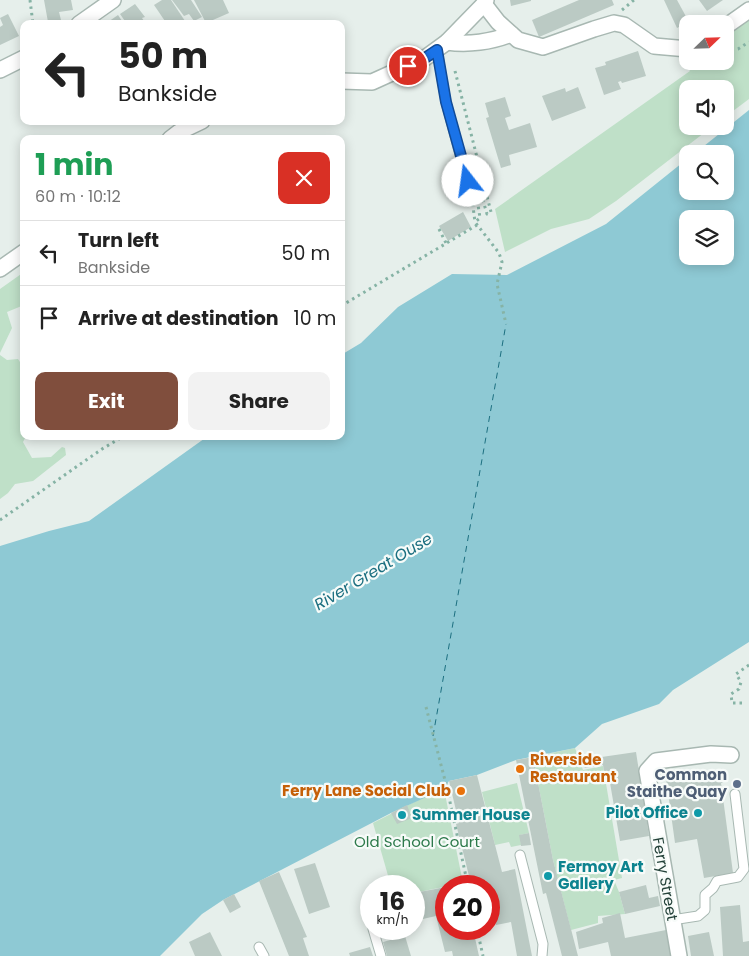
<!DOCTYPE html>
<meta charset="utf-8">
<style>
body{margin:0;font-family:Poppins,sans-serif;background:#f2f2f2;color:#222;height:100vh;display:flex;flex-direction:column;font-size:19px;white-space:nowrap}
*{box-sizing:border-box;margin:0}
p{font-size:16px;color:#767676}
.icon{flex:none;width:28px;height:28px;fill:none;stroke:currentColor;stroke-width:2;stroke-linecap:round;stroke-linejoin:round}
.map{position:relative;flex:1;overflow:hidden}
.drawer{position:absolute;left:20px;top:135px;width:325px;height:305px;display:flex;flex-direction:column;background:#fff;border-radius:10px;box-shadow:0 2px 12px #0003}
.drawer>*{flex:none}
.top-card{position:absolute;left:20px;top:20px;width:325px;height:105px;border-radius:10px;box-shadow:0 2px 12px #0003;background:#fff;color:#222;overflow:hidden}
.needle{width:32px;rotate:67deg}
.tools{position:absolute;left:679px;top:15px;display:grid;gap:10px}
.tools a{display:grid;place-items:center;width:55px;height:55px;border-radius:10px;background:#fff;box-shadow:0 2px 12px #0003;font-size:25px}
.speed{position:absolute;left:360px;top:875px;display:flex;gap:10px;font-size:25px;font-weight:700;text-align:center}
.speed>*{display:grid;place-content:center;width:65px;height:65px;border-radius:50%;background:#fff;box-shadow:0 2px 12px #0003;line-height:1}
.speed small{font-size:12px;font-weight:400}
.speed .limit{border:8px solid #d22;background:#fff;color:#111}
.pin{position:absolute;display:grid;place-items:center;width:42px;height:42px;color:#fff;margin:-21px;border:2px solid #fff;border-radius:50%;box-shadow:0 1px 5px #0007}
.me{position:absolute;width:55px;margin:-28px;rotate:345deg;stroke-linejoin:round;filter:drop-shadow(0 0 4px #0008)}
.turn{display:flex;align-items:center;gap:18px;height:105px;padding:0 15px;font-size:22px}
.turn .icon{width:65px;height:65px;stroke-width:2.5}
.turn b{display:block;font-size:35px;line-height:42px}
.round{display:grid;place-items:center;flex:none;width:52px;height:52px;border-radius:10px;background:#f2f2f2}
.head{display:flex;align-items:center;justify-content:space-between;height:85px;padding:0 15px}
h1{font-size:30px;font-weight:700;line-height:38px;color:#1e9e55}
.cta{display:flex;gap:10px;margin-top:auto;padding:10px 15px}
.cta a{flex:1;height:58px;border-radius:10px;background:#804e3d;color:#fff;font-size:20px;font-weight:700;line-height:58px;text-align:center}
.cta a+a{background:#f2f2f2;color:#222}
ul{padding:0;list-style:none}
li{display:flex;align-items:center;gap:15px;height:65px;padding:0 15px;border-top:1px solid #e0e0e0}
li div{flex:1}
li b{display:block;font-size:19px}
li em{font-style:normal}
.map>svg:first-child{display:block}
.green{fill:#bfe0c8}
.water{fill:#8ec9d4;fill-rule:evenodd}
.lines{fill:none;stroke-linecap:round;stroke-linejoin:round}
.ferry{stroke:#1c6f80;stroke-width:1;stroke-dasharray:6 5;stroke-linecap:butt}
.building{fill:#bbcac4}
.service-casing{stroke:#a8b8b2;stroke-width:11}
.minor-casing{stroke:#a8b8b2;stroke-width:18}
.tertiary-casing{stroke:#a8b8b2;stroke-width:18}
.path{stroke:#86b3a5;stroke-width:3;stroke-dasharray:2.5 4;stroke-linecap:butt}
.service{stroke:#fff;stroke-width:9}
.minor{stroke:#fff;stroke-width:15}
.tertiary{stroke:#fff;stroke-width:15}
.route-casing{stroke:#114b97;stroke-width:12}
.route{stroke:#1a73e8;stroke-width:9}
.food-dot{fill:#e8710a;stroke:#f7fbf9;stroke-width:2}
.service-dot{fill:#5c6f8a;stroke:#f7fbf9;stroke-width:2}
.culture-dot{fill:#0f9aa8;stroke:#f7fbf9;stroke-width:2}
.labels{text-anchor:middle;stroke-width:4.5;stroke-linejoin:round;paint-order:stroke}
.food-label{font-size:15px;font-weight:bold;fill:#c56008;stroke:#f7fbf9;text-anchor:start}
.service-label{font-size:15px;font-weight:bold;fill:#4e5e75;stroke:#f7fbf9;text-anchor:end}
.culture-label{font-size:15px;font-weight:bold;fill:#0d838f;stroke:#f7fbf9;text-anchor:start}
.park-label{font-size:15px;fill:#2d7a4b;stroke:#f7fbf9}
.street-label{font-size:15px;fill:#24423a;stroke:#f7fbf9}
.water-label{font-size:16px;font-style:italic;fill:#1c6f80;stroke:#f7fbf9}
</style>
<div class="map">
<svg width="749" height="956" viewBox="0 0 749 956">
<rect width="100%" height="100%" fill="#e6efeb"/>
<g class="green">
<path d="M 749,17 L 749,99 L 725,117 L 725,89 L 688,89 L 688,126 L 713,126 L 616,201 L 589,219 L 551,229 L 505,252 L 495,209 L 690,71 L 681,58 L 687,56 L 688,61 L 725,61 L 725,34 Z"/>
<path d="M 24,272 L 24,305 L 7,312 L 12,328 L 0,353 L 0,289 Z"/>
<path d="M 0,355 L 7,360 L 18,359 L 24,368 L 24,436 L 26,436 L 23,442 L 32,458 L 51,457 L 62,447 L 65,448 L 66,455 L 33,481 L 15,484 L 8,493 L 0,499 Z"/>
<path d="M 575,748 L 583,770 L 603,766 L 622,878 L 614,880 L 619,892 L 625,914 L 598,916 L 598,923 L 571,930 L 553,860 L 533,757 Z"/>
<path d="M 517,783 L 529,833 L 520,835 L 521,845 L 511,847 L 509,842 L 495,845 L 482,792 Z"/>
<path d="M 444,789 L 463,883 L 414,893 L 414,886 L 391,886 L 373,823 L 428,795 Z"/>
</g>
<path class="water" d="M 749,110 L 749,642 L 673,690 L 659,704 L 602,724 L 575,748 L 516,760 L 477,775 L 449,781 L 444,789 L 391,813 L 223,900 L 202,914 L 160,956 L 0,956 L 0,546 L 49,531 L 89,521 L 208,436 L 341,436 L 341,355 L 361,343 L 398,307 L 452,274 L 507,275 L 606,224 L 687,159 L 688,191 L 725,191 L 725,154 L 694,154 ZM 688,219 L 725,219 L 725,256 L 688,256 Z"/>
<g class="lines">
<path class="ferry" d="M 433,736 L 506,324"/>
</g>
<g class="building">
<path d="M 44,0 L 71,0 L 73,10 L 59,12 L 61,20 L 48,22 Z"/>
<path d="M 162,0 L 171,0 L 187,24 L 167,24 L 154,5 Z"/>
<path d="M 172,0 L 191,0 L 202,17 L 194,21 L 189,14 L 184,16 Z"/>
<path d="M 194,0 L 223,0 L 229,13 L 206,23 Z"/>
<path d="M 510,0 L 531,0 L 531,1 L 511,6 Z"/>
<path d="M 579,0 L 612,0 L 614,5 L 539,37 L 532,20 Z"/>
<path d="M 664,0 L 677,0 L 689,22 L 677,28 Z"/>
<path d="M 699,0 L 723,0 L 707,11 Z"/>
<path d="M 135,4 L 145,17 L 142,18 L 146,24 L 127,24 L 120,14 Z"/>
<path d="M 8,14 L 19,36 L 0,45 L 0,27 L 3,25 L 0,18 Z"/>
<path d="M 118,15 L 124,24 L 105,24 Z"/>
<path d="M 638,51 L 646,76 L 622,83 L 621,81 L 618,82 L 621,89 L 604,95 L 595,68 L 606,65 L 605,62 Z"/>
<path d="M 578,87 L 586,108 L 552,121 L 542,96 L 565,88 L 566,92 Z"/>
<path d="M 505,97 L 511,116 L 505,118 L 509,130 L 530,123 L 537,147 L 509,155 L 511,165 L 501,168 L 486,118 L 489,117 L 485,103 Z"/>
<path d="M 463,212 L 471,227 L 448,241 L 439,226 Z"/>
<path d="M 636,752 L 649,836 L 620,841 L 609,777 L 605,778 L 603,765 L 585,768 L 581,760 Z"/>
<path d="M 533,757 L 553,860 L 578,956 L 562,956 L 546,893 L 543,894 L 516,760 Z"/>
<path d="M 718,770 L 723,773 L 724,777 L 723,782 L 721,783 L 733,873 L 704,878 L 697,839 L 675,843 L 666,778 Z"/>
<path d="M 477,775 L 502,872 L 515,869 L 532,956 L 517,956 L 511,922 L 496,925 L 486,880 L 471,884 L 456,824 L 459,823 L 449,781 Z"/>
<path d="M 407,805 L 412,818 L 397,824 L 391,813 Z"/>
<path d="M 529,833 L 531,845 L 521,846 L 519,835 Z"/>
<path d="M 315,863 L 330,907 L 309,914 L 294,869 Z"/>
<path d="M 279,872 L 307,937 L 303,938 L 309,956 L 289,956 L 259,881 Z"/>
<path d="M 646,885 L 649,898 L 658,896 L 660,906 L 625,914 L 619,892 Z"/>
<path d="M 446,887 L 446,929 L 473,929 L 479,956 L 453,956 L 452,951 L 445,952 L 436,916 L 414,921 L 414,893 Z"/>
<path d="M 234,894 L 241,907 L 230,913 L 223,900 Z"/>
<path d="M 740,905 L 743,942 L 749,941 L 749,956 L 723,956 L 720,907 Z"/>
<path d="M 620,913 L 625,938 L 666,930 L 671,956 L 611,956 L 608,942 L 579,949 L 576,932 L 603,923 L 602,918 Z"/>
<path d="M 210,932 L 222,956 L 195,956 L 189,942 Z"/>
<path d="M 709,932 L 714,956 L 691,956 L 688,936 Z"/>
<path d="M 405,936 L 411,956 L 387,956 L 383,942 Z"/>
<path d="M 370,947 L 373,956 L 350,956 L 349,953 Z"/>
</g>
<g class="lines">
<defs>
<g id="service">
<path d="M 437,50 L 446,102 L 467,181"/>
<path d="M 520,855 L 543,944 L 542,956"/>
<path d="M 367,907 L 371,922"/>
<path d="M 672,920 L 698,916 L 705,910 L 705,895 L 713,888 L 717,881 L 738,877 L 744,869 L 735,794"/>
<path d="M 373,929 L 381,956"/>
<path d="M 259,947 L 264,956"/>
</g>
<g id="minor">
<path d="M 484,4 L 498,22 L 518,40 L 543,47 L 594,29 L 614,23 L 624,25 L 654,46 L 688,49"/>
<path d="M 725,27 L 749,10"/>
<path d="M 447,42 C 468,45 492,42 511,34"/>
<path d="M 341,81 L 372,82 L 425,58 L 447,42 L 484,4 L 486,0"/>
<path d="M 170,139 L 179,132 L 202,121"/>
<path d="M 0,269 L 24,252"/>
<path d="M 679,956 L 647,771 L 656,761 L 711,754 L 731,755"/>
</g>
<g id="tertiary">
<path d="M 79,24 L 113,0"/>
<path d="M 0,70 L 24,58"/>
</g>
</defs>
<use href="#service" class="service-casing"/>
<use href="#minor" class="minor-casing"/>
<use href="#tertiary" class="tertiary-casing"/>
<g class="path">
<path d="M 30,0 L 33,24"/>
<path d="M 622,10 L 634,0"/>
<path d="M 725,51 L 738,49 L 749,42"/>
<path d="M 455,71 L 491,212 L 487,214 L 480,190 L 476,191 L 480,218 L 475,222 L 499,253 L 502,262 L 497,284 L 506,324"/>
<path d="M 471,191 L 475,222"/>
<path d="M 439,229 L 446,243"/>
<path d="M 341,306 L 477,225"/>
<path d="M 0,520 L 102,449 L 124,436"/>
<path d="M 742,703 L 732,703 L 731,694 L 739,689 L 741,682 L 736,674 L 749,665"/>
<path d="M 426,707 L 447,788 L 468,886"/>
<path d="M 477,929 L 483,956"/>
</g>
<use href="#service" class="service"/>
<use href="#minor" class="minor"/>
<use href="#tertiary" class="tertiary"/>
</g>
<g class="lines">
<defs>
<path id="route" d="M 408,66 L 425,58 L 437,50 L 446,102 L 468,181"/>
</defs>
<use href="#route" class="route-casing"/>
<use href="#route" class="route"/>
</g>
<g class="food-dot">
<circle cx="520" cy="769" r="5"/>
<circle cx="461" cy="791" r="5"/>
</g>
<circle class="service-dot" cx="737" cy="784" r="5"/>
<g class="culture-dot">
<circle cx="698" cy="813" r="5"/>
<circle cx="402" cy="815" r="5"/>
<circle cx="548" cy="876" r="5"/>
</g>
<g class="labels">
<g class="food-label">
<text x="530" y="765">Riverside<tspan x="530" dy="17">Restaurant</tspan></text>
<text x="451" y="796" text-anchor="end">Ferry Lane Social Club</text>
</g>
<g class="service-label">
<text x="727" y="780">Common<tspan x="727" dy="17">Staithe Quay</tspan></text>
</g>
<g class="culture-label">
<text x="688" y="818" text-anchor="end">Pilot Office</text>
<text x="412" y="820">Summer House</text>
<text x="558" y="872">Fermoy Art<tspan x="558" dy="17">Gallery</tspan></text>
</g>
<g class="park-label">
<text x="417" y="847">Old School Court</text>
</g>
<g class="street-label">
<text transform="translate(665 879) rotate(80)" y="5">Ferry Street</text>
</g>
<g class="water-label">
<text transform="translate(373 571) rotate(-31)" y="6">River Great Ouse</text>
</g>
</g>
</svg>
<div class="tools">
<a><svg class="needle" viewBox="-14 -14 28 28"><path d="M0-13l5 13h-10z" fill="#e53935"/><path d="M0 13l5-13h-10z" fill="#767676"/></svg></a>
<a><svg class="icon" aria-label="sound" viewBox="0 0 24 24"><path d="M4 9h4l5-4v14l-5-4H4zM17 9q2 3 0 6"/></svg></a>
<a><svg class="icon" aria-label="search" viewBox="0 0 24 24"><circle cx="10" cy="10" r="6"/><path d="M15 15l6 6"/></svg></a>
<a><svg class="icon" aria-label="layers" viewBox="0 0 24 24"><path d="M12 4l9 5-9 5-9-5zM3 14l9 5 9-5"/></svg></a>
</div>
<div class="speed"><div>16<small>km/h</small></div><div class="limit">20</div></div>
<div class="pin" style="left:408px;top:66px;background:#d93025"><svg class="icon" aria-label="arrive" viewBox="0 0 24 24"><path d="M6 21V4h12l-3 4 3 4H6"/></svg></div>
<svg class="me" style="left:468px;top:181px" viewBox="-20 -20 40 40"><circle r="19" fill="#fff"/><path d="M0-13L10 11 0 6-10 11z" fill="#1a73e8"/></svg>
<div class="top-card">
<div class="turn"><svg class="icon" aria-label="left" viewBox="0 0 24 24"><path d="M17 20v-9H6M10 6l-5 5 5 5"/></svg><div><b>50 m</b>Bankside</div></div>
</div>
<section class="drawer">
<div class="head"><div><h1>1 min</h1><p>60 m · 10:12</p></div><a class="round" style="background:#d93025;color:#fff"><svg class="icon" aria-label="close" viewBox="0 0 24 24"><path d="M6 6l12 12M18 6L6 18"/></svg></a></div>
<ul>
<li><svg class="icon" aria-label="left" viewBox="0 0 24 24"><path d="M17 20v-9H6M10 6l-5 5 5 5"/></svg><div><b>Turn left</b><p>Bankside</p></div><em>50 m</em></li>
<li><svg class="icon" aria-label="arrive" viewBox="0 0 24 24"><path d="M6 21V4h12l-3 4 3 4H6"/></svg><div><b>Arrive at destination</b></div><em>10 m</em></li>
</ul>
<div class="cta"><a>Exit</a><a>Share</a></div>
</section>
</div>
